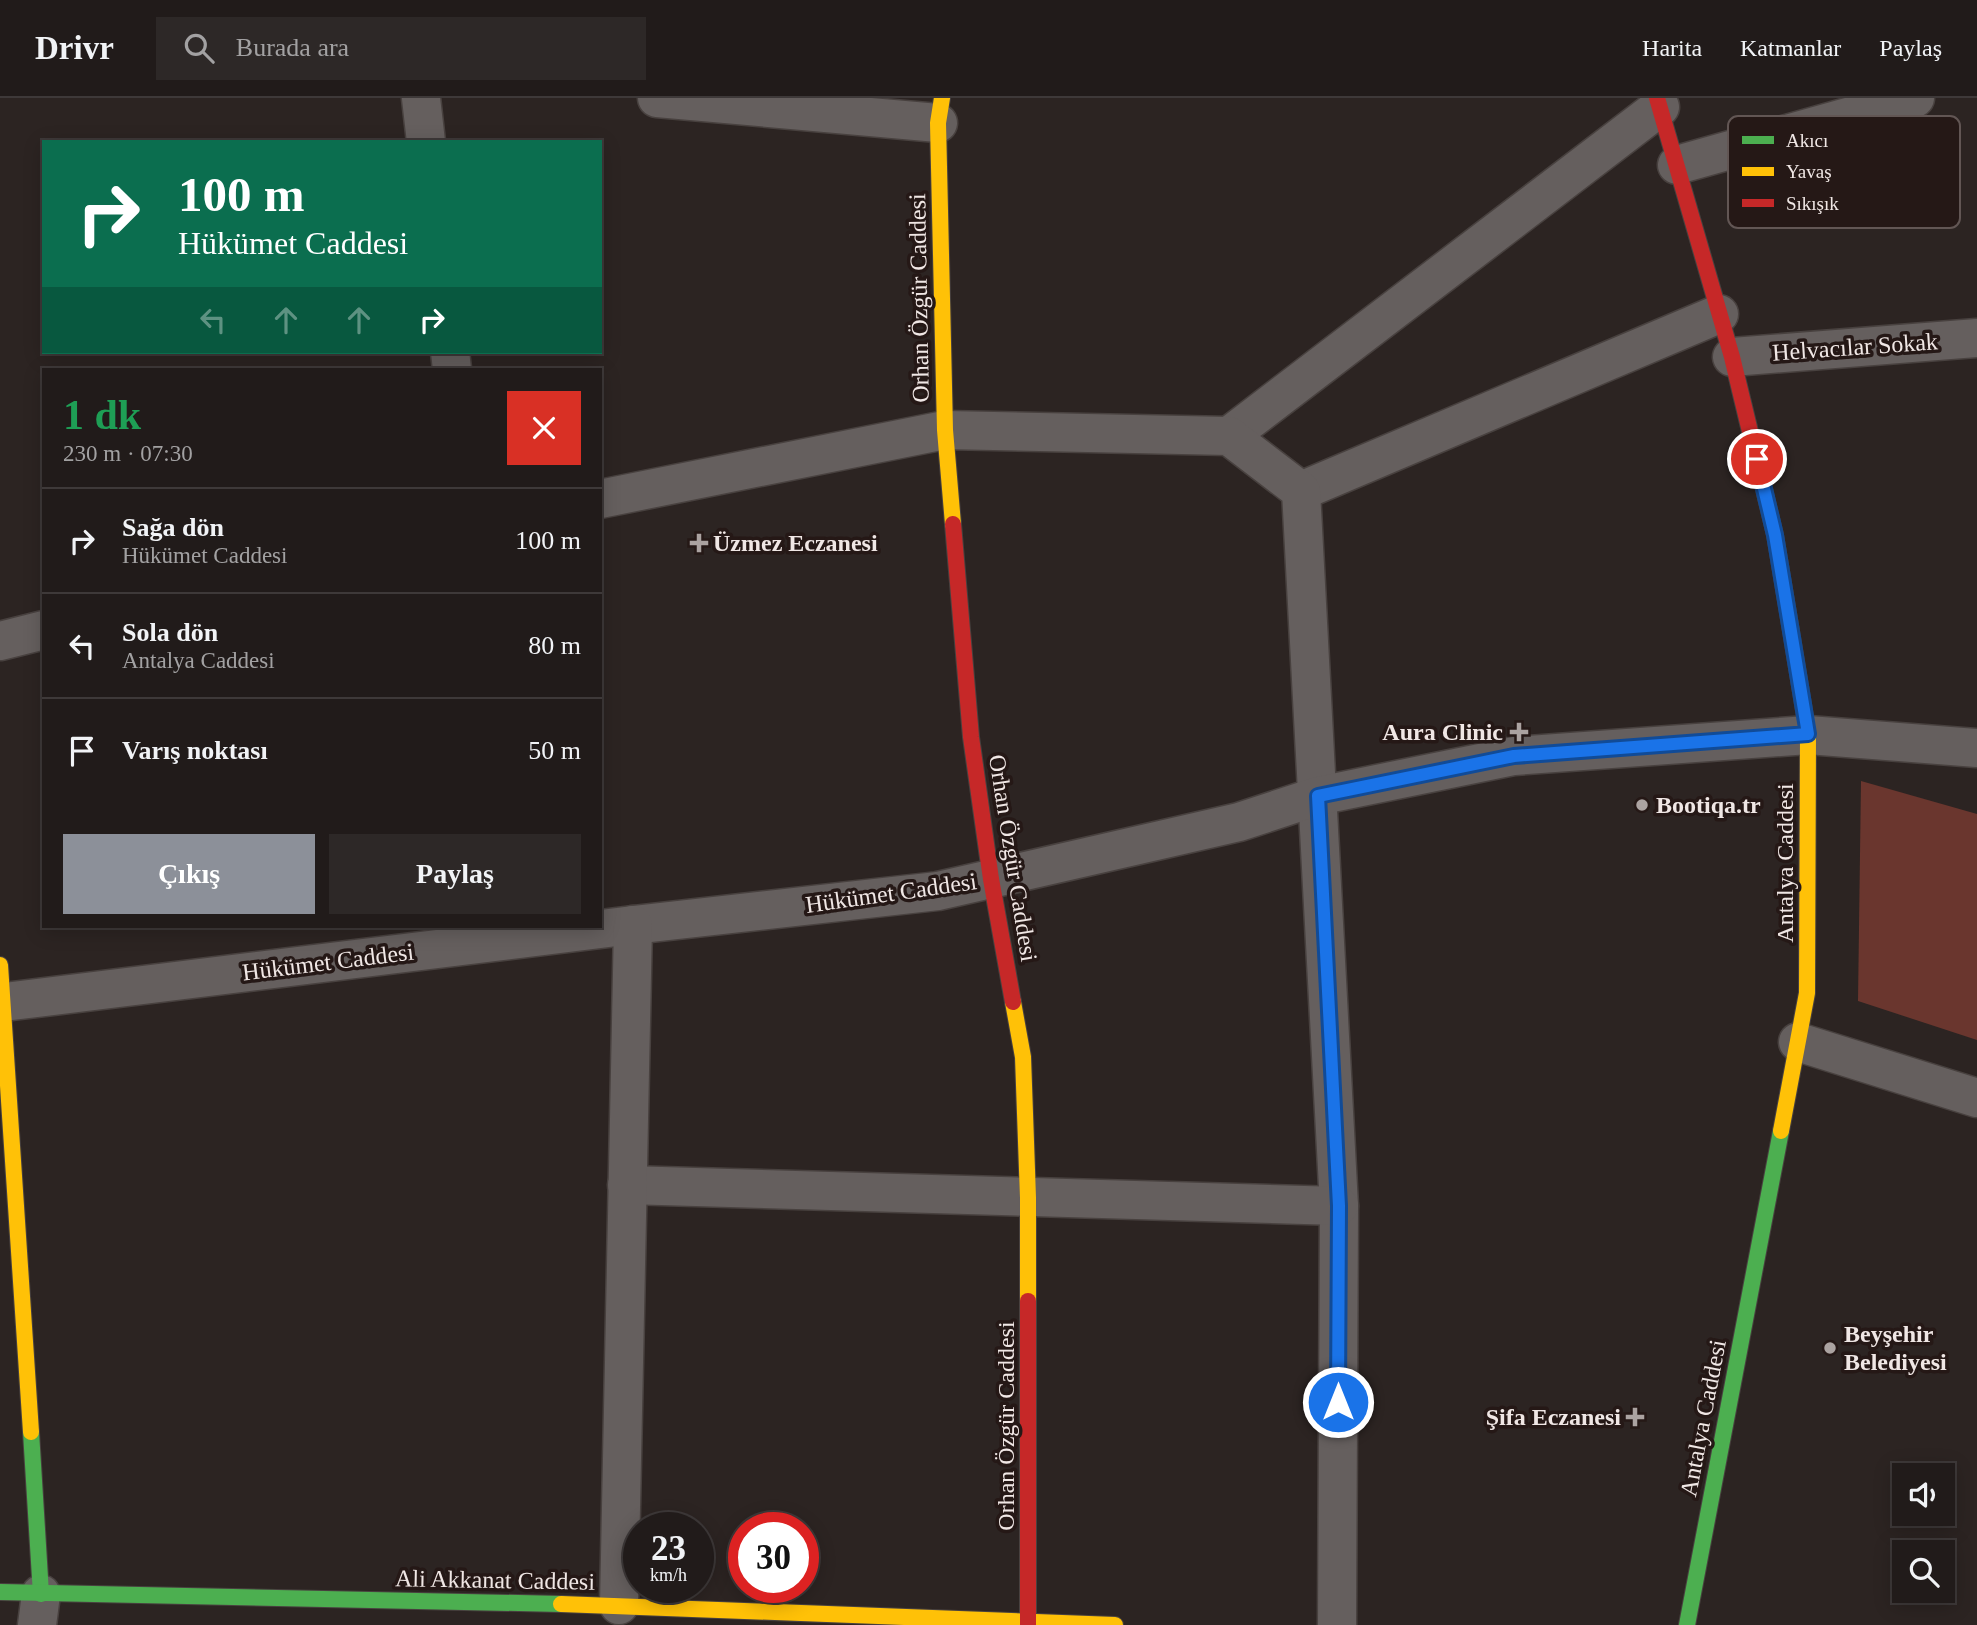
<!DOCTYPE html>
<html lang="tr">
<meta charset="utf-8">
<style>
body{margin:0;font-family:"Times New Roman",serif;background:#2d2827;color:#f1f3f6;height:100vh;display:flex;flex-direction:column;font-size:26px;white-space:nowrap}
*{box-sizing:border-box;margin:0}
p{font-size:23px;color:#a2a1a2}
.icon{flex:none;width:38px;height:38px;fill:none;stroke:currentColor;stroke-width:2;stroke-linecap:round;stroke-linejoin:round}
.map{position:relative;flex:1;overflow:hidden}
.drawer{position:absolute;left:42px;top:270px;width:560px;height:560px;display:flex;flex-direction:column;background:#211b1a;border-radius:0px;box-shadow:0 4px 18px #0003,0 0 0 2px #3e3939}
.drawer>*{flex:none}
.top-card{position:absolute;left:42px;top:42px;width:560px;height:214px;border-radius:0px;box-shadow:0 4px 18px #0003,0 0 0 2px #3e3939;background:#0b6e4f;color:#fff;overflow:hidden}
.controls{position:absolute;left:1892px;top:1365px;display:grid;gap:14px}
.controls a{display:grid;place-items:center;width:63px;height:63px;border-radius:0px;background:#211b1a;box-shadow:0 4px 18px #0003,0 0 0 2px #3e3939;font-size:35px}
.speed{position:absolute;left:623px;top:1414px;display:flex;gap:14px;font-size:35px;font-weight:700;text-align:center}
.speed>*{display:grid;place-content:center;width:91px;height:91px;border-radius:50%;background:#211b1a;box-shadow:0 4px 18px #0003,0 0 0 2px #3e3939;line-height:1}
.speed small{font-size:18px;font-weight:400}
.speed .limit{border:10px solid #d22;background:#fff;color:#111}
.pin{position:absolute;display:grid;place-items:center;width:60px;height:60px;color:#fff;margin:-30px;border:4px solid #fff;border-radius:50%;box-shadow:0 2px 7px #0007}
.me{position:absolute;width:77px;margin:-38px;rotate:0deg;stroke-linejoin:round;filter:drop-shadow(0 0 5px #0008)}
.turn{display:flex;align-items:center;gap:24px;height:147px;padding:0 21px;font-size:32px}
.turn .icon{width:91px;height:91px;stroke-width:2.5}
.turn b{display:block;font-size:49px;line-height:60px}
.lanes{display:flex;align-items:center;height:66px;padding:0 21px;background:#0003;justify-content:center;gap:35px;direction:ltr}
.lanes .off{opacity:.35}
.round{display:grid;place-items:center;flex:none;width:74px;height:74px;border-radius:0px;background:#2d2827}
.summary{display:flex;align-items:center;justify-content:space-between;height:119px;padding:0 21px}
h1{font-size:42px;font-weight:600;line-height:52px;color:#1e9e55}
.action{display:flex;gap:14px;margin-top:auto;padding:14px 21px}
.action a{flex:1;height:80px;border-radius:0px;background:#8c9099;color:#fff;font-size:28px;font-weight:600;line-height:80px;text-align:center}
.action a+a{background:#2d2827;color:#f1f3f6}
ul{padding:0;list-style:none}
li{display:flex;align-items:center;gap:21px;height:105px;padding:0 21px;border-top:2px solid #3e3939}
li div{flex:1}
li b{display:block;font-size:26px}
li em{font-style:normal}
header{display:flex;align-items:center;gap:42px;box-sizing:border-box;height:98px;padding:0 35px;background:#211b1a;border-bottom:2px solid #3e3939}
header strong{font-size:33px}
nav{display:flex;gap:38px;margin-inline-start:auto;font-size:24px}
.search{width:490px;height:63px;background:#2d2827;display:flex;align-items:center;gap:18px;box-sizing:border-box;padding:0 24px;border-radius:0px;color:#a2a1a2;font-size:26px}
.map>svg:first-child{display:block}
.green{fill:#6a362e}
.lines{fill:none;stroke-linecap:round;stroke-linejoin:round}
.street-casing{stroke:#48413f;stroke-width:41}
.fast-casing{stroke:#48413f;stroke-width:18}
.slow-casing{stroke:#48413f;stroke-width:18}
.jam-casing{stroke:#48413f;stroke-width:18}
.street{stroke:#655f5e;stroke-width:38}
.fast{stroke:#4caf50;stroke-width:16}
.slow{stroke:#ffc107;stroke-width:16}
.jam{stroke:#c62828;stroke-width:16}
.route-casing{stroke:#114b97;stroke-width:18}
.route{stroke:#1a73e8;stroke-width:12}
.poi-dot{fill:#aba3a1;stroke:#251816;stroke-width:2.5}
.labels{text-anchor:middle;stroke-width:7;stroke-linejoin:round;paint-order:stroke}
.street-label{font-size:24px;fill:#f0e7e5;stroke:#251816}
.poi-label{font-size:24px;font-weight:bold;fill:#f0e7e5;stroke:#251816;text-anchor:start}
.key{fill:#251816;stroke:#625654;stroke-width:2}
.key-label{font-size:19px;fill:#f0e7e5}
</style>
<header>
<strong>Drivr</strong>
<div class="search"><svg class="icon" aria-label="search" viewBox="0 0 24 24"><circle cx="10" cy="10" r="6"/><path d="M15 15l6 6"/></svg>Burada ara</div>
<nav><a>Harita</a><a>Katmanlar</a><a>Paylaş</a></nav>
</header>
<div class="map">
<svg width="1977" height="1527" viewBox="0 0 1977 1527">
<rect width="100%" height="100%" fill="#2c2422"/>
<path class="green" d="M 1861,683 L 1977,716 L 1977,942 L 1858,903 Z"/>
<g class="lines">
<defs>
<g id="street">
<path d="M 421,0 L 426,44"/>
<path d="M 657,0 L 938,25"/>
<path d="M 1677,67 L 1915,0"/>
<path d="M 450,254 L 452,271"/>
<path d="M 1732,259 L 1977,240"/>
<path d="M 1229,338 L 1660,9"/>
<path d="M 1301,393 L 1719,216"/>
<path d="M 600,401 L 945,332 L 1229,338 L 1301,393 L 1339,1108 L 1337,1527"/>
<path d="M 0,543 L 44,532"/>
<path d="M 4,904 L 633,827 L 938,793 L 1239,724 L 1318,698 L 1514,658 L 1808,637 L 1977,650"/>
<path d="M 1798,944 L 1977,1000"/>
<path d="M 627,1087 L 1339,1108"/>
<path d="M 619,1507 L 633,827"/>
<path d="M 37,1527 L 41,1496"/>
</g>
<g id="fast">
<path d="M 31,1334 L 41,1496"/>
<path d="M 0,1494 L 561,1506"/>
<path d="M 1687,1527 L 1781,1033"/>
</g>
<g id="slow">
<path d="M 942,0 L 938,25 L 945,332 L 953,426"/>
<path d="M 0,867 L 31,1334"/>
<path d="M 1013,904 L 1023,959 L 1028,1100 L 1028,1203"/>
<path d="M 1781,1033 L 1807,895 L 1808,637 L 1791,533"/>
<path d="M 561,1506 L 1115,1527"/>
</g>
<g id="jam">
<path d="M 1657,0 L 1732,259 L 1775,437 L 1791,533"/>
<path d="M 953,426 L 971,639 L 991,781 L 1013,904"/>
<path d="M 1028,1203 L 1028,1527"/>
</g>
</defs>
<use href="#street" class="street-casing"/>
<use href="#fast" class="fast-casing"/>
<use href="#slow" class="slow-casing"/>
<use href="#jam" class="jam-casing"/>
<use href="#street" class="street"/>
<use href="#fast" class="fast"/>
<use href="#slow" class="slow"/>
<use href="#jam" class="jam"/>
</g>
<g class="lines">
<defs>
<path id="route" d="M 1338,1304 L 1339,1108 L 1318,698 L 1514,658 L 1808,636 L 1775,437 L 1757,361"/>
</defs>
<use href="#route" class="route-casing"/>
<use href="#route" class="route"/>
</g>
<g class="poi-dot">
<path d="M695.5 434.5h7v7h7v7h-7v7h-7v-7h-7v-7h7z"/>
<path d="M1515.5 623.5h7v7h7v7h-7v7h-7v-7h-7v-7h7z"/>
<circle cx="1642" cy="707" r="7"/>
<circle cx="1830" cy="1250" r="7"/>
<path d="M1631.5 1308.5h7v7h7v7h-7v7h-7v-7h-7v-7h7z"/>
</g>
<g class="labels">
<g class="street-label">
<text transform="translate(919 200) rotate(-91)" y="8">Orhan Özgür Caddesi</text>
<text transform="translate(1855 249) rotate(-4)" y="8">Helvacılar Sokak</text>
<text transform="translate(1013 760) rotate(81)" y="8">Orhan Özgür Caddesi</text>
<text transform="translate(1785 765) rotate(-90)" y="8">Antalya Caddesi</text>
<text transform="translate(891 795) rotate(-8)" y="8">Hükümet Caddesi</text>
<text transform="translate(328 864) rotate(-7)" y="8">Hükümet Caddesi</text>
<text transform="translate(1703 1320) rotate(-79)" y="8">Antalya Caddesi</text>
<text transform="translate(1006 1328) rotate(-90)" y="8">Orhan Özgür Caddesi</text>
<text transform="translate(495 1482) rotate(1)" y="8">Ali Akkanat Caddesi</text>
</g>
<g class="poi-label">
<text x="713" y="453">Üzmez Eczanesi</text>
<text x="1503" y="642" text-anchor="end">Aura Clinic</text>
<text x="1656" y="715">Bootiqa.tr</text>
<text x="1844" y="1244">Beyşehir<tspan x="1844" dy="28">Belediyesi</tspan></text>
<text x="1621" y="1327" text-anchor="end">Şifa Eczanesi</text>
</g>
</g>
<rect x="1728" y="18" width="232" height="112" rx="10" class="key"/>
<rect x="1742" y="38" width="32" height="8" fill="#4caf50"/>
<rect x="1742" y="69" width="32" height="9" fill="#ffc107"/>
<rect x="1742" y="101" width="32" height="8" fill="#c62828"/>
<g class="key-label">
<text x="1786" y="49">Akıcı</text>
<text x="1786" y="80">Yavaş</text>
<text x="1786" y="112">Sıkışık</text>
</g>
</svg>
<div class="controls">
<a><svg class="icon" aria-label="sound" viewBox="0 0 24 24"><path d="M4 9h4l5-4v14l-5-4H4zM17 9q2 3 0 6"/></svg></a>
<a><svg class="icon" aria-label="search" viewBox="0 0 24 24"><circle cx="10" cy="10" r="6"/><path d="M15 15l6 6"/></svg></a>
</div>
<div class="speed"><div>23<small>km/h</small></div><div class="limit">30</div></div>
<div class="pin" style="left:1757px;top:361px;background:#d93025"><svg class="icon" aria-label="arrive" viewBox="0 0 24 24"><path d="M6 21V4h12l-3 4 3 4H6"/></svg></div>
<svg class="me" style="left:1338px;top:1304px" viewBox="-20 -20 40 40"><circle r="17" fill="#1a73e8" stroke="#fff" stroke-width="3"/><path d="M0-11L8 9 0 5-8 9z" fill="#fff"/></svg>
<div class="top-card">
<div class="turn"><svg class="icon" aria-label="right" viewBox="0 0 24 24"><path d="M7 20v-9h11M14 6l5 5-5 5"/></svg><div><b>100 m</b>Hükümet Caddesi</div></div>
<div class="lanes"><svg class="icon off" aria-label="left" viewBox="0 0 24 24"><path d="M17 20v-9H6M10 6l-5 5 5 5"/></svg><svg class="icon off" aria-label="ahead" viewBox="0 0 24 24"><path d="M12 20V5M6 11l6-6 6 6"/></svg><svg class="icon off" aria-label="ahead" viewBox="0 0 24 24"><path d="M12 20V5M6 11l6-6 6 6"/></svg><svg class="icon" aria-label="right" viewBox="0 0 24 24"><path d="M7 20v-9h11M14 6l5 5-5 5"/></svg></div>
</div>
<section class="drawer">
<div class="summary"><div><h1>1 dk</h1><p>230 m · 07:30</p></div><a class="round" style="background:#d93025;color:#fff"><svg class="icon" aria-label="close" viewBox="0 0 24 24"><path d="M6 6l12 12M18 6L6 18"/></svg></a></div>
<ul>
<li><svg class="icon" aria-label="right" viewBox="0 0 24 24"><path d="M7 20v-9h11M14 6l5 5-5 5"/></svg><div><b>Sağa dön</b><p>Hükümet Caddesi</p></div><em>100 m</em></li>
<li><svg class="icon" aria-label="left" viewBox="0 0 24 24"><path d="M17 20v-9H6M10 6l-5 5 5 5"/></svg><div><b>Sola dön</b><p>Antalya Caddesi</p></div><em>80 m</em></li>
<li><svg class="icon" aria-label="arrive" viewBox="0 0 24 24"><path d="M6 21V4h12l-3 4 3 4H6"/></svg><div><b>Varış noktası</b></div><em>50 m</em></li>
</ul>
<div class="action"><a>Çıkış</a><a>Paylaş</a></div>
</section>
</div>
